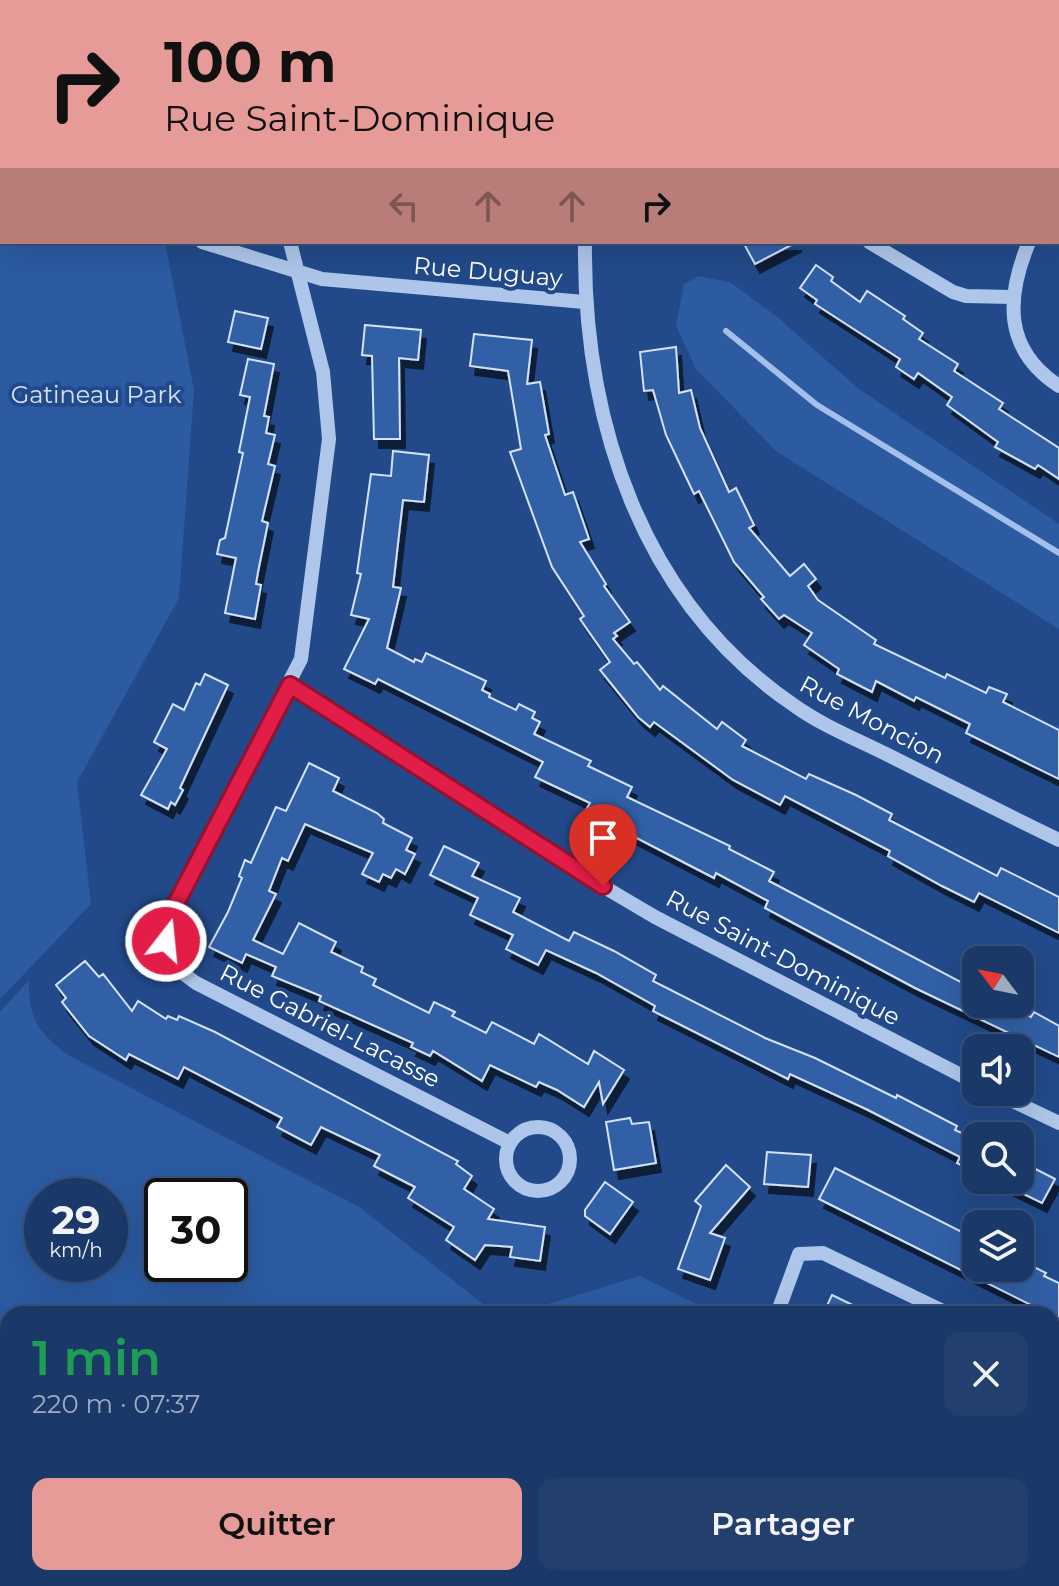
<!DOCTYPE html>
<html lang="fr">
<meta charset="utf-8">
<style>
body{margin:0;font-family:Montserrat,sans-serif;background:#233f6e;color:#f1f3f6;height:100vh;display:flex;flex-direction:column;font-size:30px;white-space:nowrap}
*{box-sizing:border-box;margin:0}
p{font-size:26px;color:#9facc0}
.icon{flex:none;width:44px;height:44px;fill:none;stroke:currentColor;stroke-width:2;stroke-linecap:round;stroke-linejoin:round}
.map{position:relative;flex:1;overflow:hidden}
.sheet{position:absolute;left:0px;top:1306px;width:1060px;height:280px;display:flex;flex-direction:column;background:#1a3868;border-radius:24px 24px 0 0;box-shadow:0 8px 32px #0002,0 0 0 2px #38527c}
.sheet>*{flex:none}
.guide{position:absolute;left:0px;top:0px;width:1060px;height:244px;box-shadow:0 8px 32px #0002,0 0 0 2px #38527c;background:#e69b98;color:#111;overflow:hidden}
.needle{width:52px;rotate:302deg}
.fabs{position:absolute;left:962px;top:946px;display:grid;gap:16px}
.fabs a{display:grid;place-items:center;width:72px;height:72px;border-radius:16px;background:#1a3868;box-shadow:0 8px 32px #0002,0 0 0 2px #38527c;font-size:40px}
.speed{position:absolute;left:24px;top:1178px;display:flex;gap:16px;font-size:40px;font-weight:700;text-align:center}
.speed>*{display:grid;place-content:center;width:104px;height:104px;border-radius:50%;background:#1a3868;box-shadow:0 8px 32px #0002,0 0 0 2px #38527c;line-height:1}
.speed small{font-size:20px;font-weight:400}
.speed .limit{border:4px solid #111;border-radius:12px;background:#fff;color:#111}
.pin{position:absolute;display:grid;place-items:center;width:68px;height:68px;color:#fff;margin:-82px -34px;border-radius:50% 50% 50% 0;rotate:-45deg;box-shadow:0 0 8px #0007}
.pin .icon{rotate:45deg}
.me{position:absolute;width:88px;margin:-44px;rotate:16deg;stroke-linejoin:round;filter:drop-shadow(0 0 6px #0008)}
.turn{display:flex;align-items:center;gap:28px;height:168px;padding:0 32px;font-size:36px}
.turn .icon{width:104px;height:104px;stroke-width:2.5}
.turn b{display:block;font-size:56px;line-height:68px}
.lanes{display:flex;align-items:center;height:76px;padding:0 32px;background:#0003;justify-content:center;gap:40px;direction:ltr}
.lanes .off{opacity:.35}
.round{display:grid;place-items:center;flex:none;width:84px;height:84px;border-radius:16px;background:#233f6e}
.overview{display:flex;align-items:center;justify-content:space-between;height:136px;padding:0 32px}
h1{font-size:48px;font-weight:600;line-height:60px;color:#1e9e55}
.button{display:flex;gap:16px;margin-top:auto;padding:16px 32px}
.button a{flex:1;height:92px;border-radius:16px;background:#e69b98;color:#111;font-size:32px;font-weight:600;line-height:92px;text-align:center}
.button a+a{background:#233f6e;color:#f1f3f6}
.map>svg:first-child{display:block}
.green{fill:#2c5ba2;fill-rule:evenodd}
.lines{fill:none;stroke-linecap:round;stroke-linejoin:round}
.stream{stroke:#a2c0eb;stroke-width:6}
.building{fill:#3260a7;stroke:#d3e2f8;stroke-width:2;filter:url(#shadow)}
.minor{stroke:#aec6ea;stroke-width:14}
.route-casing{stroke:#92132f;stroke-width:20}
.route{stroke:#e11d48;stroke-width:14}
.labels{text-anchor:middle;stroke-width:8;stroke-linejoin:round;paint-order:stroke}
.street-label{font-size:24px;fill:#fff;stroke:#224a8a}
.park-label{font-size:24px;fill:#d3e2f8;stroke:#224a8a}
</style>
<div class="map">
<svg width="1059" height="1586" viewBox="0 0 1059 1586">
<defs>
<filter id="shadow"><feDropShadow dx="5" dy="9" stdDeviation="0" flood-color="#0009"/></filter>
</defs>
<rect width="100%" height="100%" fill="#224a8a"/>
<g class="green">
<path d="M 0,0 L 195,0 L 2,2 L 2,242 L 165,242 L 194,390 L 179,598 L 77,782 L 91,904 L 0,999 Z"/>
<path d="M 698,276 L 730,282 L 776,316 L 859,389 L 1059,524 L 1059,629 L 776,451 L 696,369 L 676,326 L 684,284 Z"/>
<path d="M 29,980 C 29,1020 36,1029 66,1054 L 359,1207 L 496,1314 L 8,1314 L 8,1578 L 1052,1578 L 1052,1481 L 1059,1484 L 1059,1586 L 0,1586 L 0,1012 ZM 110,1196 L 110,1264 L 42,1264 L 42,1196 ZM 230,1196 L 230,1264 L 162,1264 L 162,1196 Z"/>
<path d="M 640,1276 L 716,1314 L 515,1314 Z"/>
</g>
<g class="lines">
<g class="stream">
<path d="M 0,225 L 2,225"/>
<path d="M 726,331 L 817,405 L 1059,553"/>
</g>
</g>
<g class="building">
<path d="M 743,242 L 797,242 L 755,264 Z"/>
<path d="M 816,265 L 833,277 L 831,281 L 860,302 L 867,291 L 905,316 L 903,319 L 923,333 L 919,339 L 958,364 L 954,371 L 1003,403 L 999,409 L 1059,448 L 1059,479 L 1038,465 L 1035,469 L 995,447 L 998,442 L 947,405 L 952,397 L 918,373 L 914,379 L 896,367 L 900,359 L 815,304 L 817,300 L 800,288 Z"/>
<path d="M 235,311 L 268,318 L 261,349 L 228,342 Z"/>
<path d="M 365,325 L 421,330 L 418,360 L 399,358 L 400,439 L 374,439 L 372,356 L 362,355 Z"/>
<path d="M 474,334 L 532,340 L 527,384 L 540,382 L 549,434 L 545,435 L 565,495 L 573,492 L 589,539 L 580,542 L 606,584 L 604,586 L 630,622 L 614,633 L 617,636 L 613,639 L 634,664 L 637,662 L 660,690 L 663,686 L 717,729 L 722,722 L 746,740 L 742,746 L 806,779 L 809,774 L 856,795 L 892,814 L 889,820 L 997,876 L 1001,868 L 1059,897 L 1059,933 L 979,893 L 974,902 L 942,886 L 888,856 L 890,851 L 785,796 L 780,805 L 733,780 L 654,722 L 650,727 L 638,717 L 600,670 L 610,662 L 580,619 L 584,616 L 552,567 L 510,452 L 521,449 L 508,371 L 470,366 Z"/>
<path d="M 676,347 L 679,393 L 691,390 L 700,428 L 729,492 L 736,488 L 754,525 L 749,528 L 790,576 L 804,564 L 816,579 L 808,586 L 818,600 L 876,640 L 874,644 L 945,678 L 947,674 L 986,693 L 989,687 L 1007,694 L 1003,702 L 1059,730 L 1059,779 L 966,733 L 970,724 L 916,697 L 914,701 L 876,681 L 872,692 L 837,674 L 839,669 L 804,645 L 812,633 L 784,615 L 779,619 L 761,599 L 764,597 L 734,562 L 699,491 L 694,494 L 666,435 L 653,390 L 644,391 L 640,352 Z"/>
<path d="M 248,359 L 274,364 L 264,416 L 269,417 L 266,433 L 275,435 L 268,464 L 275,466 L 262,521 L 268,523 L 258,572 L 256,584 L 261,585 L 255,619 L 225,613 L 236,558 L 217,554 L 220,540 L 225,538 L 243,453 L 239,452 L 250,397 L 240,395 Z"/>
<path d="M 393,451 L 429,455 L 424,502 L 403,500 L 393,587 L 401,588 L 387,648 L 414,662 L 415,659 L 422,662 L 426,653 L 486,681 L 482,690 L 490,694 L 489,697 L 516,710 L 519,704 L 535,712 L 532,718 L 540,722 L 534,734 L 591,761 L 588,766 L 632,787 L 627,797 L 730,846 L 729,849 L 774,872 L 769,881 L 976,990 L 976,1004 L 1004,1004 L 1031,1017 L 1034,1012 L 1059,1026 L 1059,1057 L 915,988 L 765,908 L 768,901 L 716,873 L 714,878 L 621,830 L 622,827 L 586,810 L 590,803 L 535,777 L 543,762 L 378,679 L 375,684 L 344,669 L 369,619 L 351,615 L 361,574 L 357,573 L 371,474 L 391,476 Z"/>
<path d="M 205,674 L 228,685 L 180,788 L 183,790 L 175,805 L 171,802 L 168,809 L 141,795 L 167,749 L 154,742 L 173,704 L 184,710 L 196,683 L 200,685 Z"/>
<path d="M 309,763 L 339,778 L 333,791 L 377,813 L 384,819 L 383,823 L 412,838 L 406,850 L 415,854 L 405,874 L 396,869 L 391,878 L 383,874 L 379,882 L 362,874 L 373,853 L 305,824 L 288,861 L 282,858 L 269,891 L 276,894 L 253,940 L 283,954 L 299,923 L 336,942 L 331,952 L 363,967 L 361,972 L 376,979 L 373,985 L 429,1013 L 434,1002 L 455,1012 L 452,1016 L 486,1033 L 492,1022 L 534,1044 L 539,1034 L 588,1064 L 594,1051 L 624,1070 L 603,1104 L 599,1082 L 584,1107 L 557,1090 L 539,1082 L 536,1087 L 490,1065 L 482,1081 L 433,1051 L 430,1056 L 411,1047 L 413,1043 L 319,1001 L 321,996 L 272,976 L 276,967 L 246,954 L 242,963 L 209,947 L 228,912 L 242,878 L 239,876 L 245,860 L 251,863 L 276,807 L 286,811 Z"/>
<path d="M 444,846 L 479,863 L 472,876 L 520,898 L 513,912 L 569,941 L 574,932 L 614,951 L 656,975 L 653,981 L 765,1038 L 815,1058 L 896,1098 L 897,1095 L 957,1126 L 955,1130 L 970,1137 L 976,1125 L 976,1173 L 957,1163 L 960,1157 L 866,1109 L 790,1074 L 788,1079 L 653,1011 L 655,1006 L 596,973 L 546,950 L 538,965 L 506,949 L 513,935 L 470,915 L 478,898 L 430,875 Z"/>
<path d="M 85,961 L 99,977 L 103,974 L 132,1011 L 138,1001 L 166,1019 L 168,1016 L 177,1020 L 179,1016 L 215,1032 L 458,1161 L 456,1164 L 472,1176 L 464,1189 L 494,1209 L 488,1219 L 545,1227 L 540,1261 L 510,1257 L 512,1247 L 485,1245 L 475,1260 L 446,1240 L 454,1227 L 408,1198 L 415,1187 L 374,1166 L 380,1155 L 321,1127 L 311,1145 L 277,1127 L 282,1118 L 184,1067 L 178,1079 L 129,1054 L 126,1060 L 89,1036 L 62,1002 L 66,998 L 56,985 Z"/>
<path d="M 630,1118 L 632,1124 L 649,1122 L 656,1163 L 614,1170 L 606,1122 Z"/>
<path d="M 767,1152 L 811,1155 L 808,1187 L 764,1184 Z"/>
<path d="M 1020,1161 L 1055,1179 L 1042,1203 L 995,1180 L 1020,1180 Z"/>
<path d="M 726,1165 L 750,1187 L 710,1233 L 725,1238 L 710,1280 L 678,1269 L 701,1206 L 695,1201 Z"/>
<path d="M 835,1168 L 976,1239 L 976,1268 L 1020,1268 L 1020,1260 L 1046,1273 L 1044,1276 L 1059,1283 L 1059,1319 L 819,1199 Z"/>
<path d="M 605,1182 L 633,1202 L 610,1234 L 585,1216 L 585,1210 Z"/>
<path d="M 832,1295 L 871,1314 L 823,1314 Z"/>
</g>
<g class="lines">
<g class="minor">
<path d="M 352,2 L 353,0"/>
<path d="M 640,2 L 641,0"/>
<path d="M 898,2 L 899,0"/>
<path d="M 1058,170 L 1059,167"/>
<path d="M 202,242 L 322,279 L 584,302"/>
<path d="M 290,242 L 323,372 L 329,439 L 301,659 L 170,915 L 166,941 L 169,963 L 196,983 L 510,1143"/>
<path d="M 585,242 C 583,421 641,602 795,706 C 823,726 856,739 886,754 C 944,783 1001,812 1059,840"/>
<path d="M 869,242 L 953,292 L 966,296 L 1012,297"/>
<path d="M 1029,242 C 1006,298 1003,349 1059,386"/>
<path d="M 290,685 L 577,871 L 655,917 L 976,1083"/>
<path d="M 994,1092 L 1059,1123"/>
<circle cx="538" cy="1159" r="32"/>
<path d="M 777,1314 L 799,1254 L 823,1253 L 949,1314"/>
<path d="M 1052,1365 L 1059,1369"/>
</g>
</g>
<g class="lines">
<defs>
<path id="route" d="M 166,941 L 170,915 L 290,685 L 603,886"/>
</defs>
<use href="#route" class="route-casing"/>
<use href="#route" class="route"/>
</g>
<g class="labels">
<g class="street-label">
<text transform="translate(488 272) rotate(5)" y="8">Rue Duguay</text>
<text transform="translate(872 720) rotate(28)" y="8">Rue Moncion</text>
<text transform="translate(783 958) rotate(28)" y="8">Rue Saint-Dominique</text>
<text transform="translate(330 1026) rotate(27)" y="8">Rue Gabriel-Lacasse</text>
</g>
<g class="park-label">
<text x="96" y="403">Gatineau Park</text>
</g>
</g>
</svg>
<div class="fabs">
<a><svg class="needle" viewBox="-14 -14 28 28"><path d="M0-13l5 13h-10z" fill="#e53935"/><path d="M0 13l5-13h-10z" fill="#9facc0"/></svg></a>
<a><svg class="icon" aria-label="sound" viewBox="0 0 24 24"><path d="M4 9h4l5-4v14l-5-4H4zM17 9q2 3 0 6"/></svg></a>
<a><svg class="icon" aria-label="search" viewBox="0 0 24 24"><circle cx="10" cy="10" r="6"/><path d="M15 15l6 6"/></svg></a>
<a><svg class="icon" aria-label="layers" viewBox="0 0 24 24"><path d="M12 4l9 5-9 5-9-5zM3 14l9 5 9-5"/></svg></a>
</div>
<div class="speed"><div>29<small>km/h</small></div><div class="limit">30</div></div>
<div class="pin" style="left:603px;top:886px;background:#d93025"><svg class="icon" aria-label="arrive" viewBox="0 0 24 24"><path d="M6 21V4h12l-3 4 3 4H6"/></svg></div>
<svg class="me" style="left:166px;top:941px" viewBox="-20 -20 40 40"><circle r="17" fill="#e11d48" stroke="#fff" stroke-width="3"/><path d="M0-11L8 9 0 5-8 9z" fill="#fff"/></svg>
<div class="guide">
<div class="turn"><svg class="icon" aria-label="right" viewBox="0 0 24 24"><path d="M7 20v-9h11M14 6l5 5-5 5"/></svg><div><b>100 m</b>Rue Saint-Dominique</div></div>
<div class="lanes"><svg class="icon off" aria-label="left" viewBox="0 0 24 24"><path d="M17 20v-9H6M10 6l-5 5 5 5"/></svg><svg class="icon off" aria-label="ahead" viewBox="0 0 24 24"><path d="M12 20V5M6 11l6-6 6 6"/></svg><svg class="icon off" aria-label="ahead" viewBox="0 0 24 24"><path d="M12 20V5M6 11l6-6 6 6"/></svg><svg class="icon" aria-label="right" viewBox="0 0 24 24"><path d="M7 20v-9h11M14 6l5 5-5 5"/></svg></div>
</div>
<section class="sheet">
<div class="overview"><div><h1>1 min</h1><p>220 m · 07:37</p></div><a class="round"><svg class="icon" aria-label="close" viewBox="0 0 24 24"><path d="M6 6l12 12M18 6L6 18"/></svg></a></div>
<div class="button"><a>Quitter</a><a>Partager</a></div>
</section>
</div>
